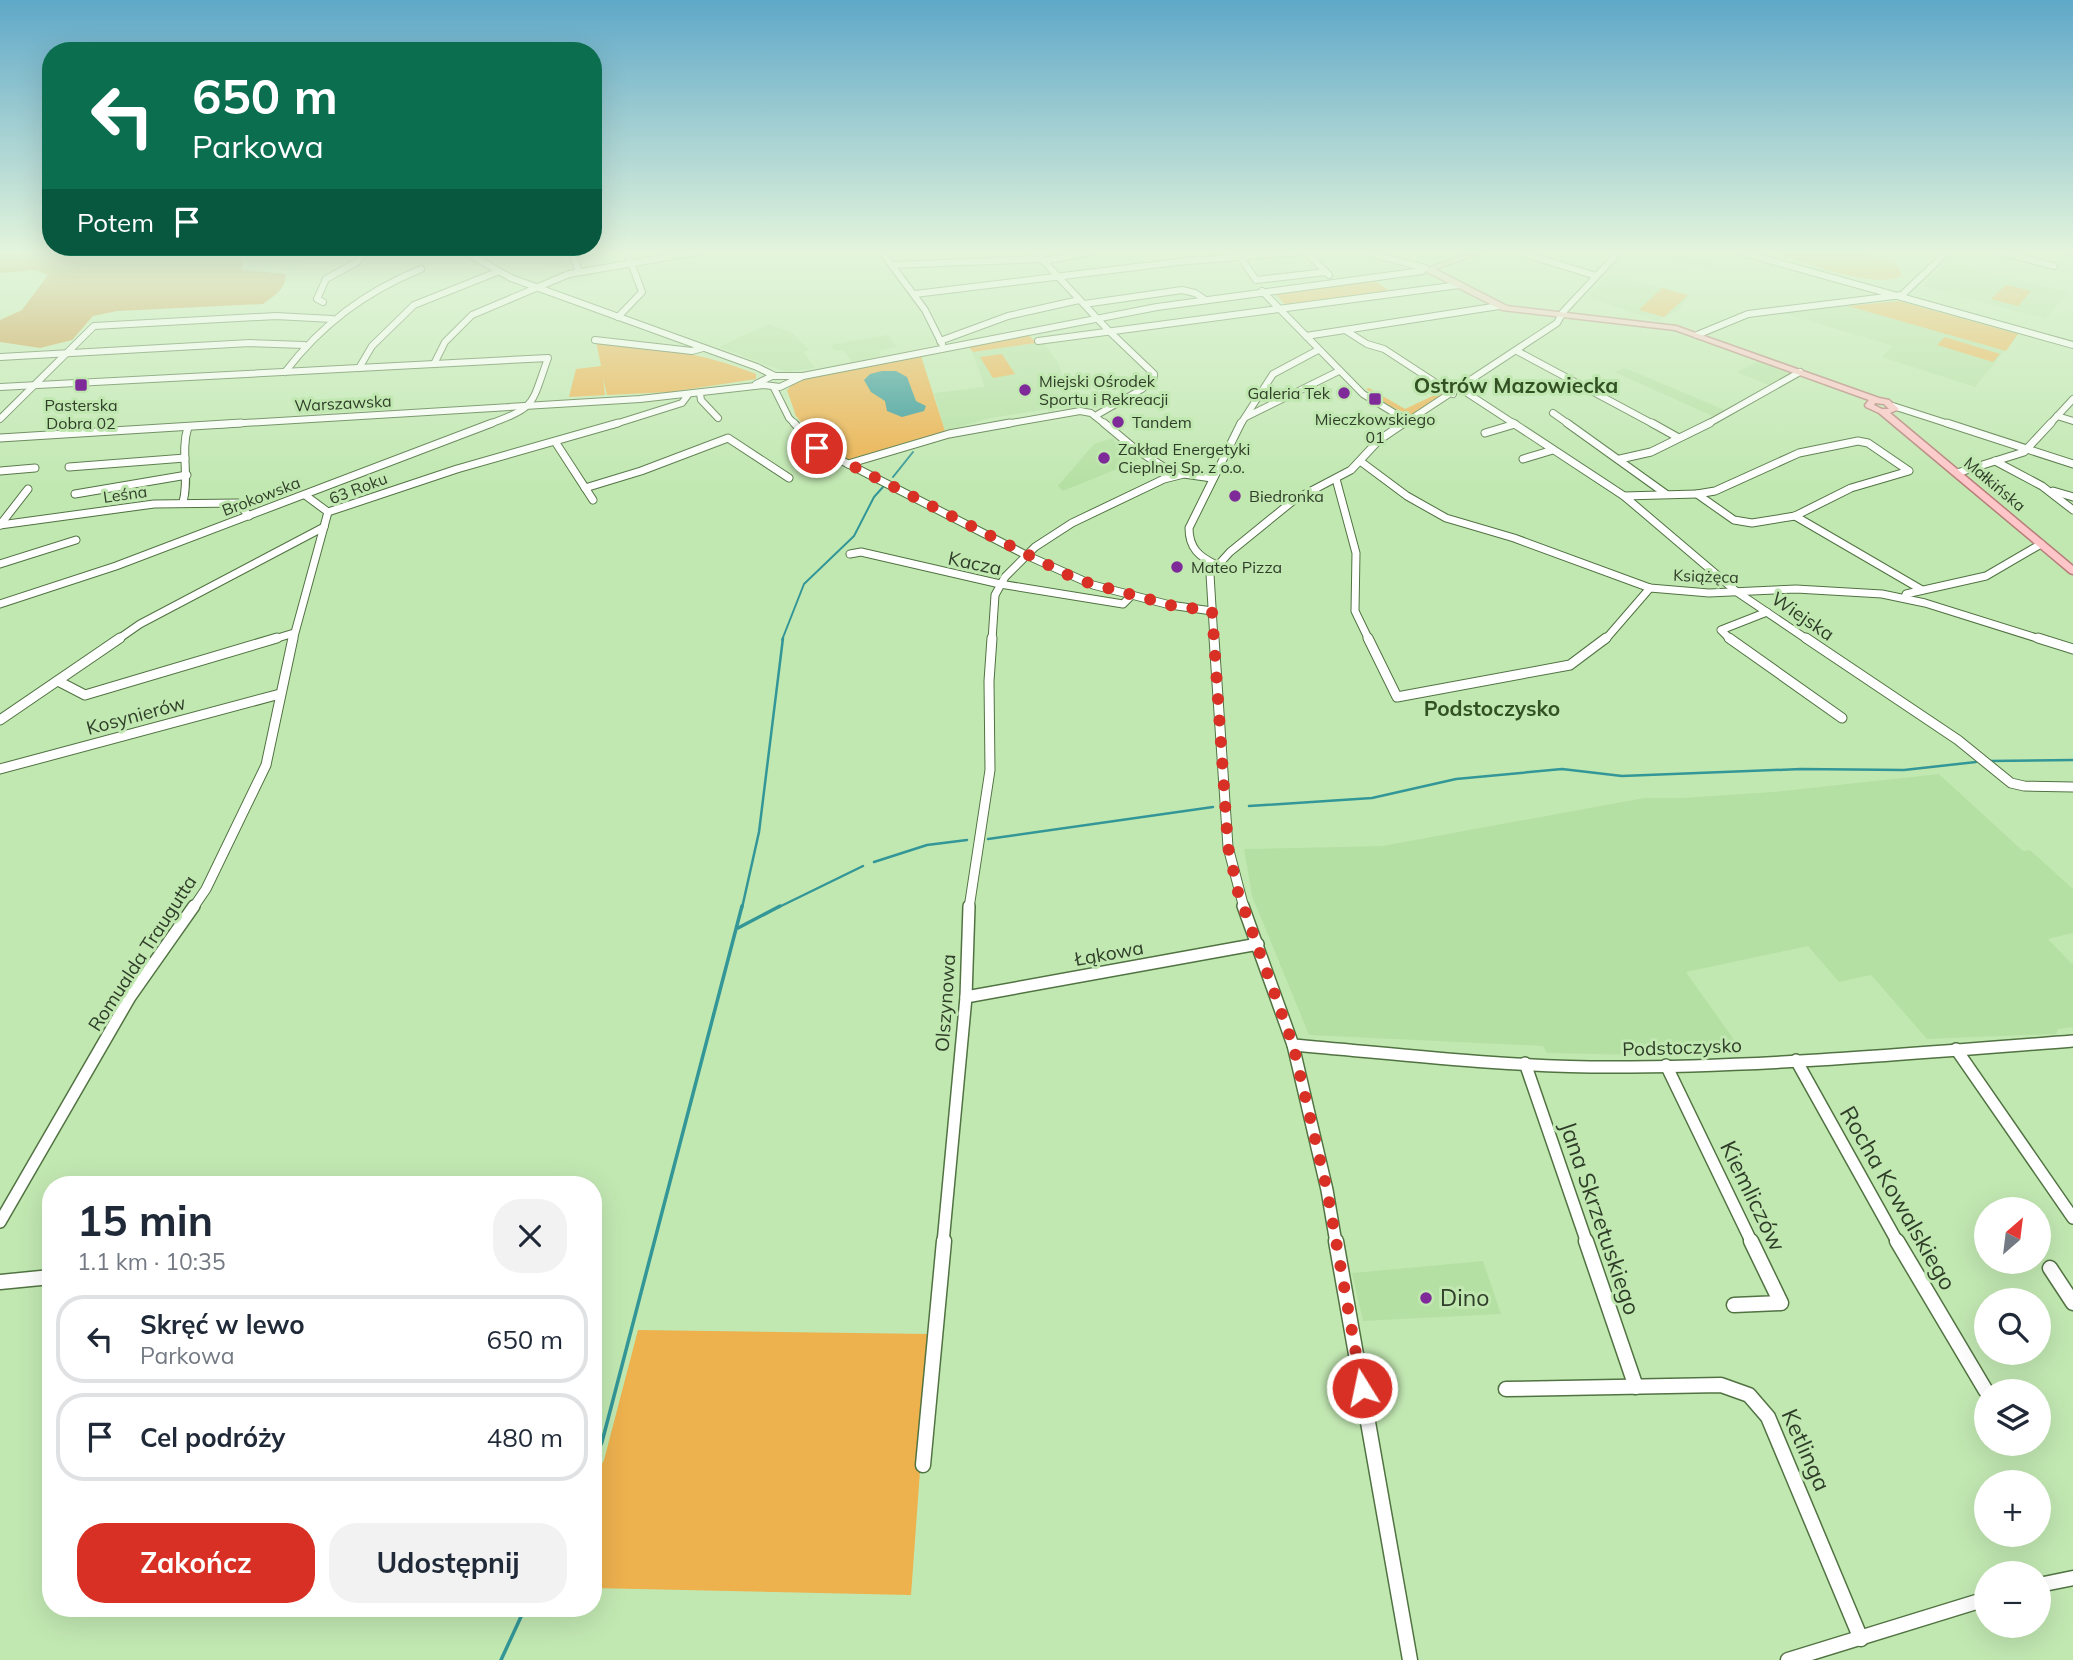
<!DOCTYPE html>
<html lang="pl">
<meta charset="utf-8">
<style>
body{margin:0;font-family:Mulish,sans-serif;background:#f2f2f3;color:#1f2937;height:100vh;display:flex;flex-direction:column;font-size:26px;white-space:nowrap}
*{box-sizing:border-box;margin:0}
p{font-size:23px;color:#747a83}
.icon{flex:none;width:38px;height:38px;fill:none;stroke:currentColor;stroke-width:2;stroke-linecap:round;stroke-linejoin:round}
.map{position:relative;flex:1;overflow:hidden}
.panel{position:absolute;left:42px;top:1176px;width:560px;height:441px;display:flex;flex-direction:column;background:#fff;border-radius:28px;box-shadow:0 7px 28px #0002}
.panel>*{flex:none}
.hud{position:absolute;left:42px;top:42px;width:560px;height:214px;border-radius:28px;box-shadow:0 7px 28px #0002;background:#0b6e4f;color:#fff;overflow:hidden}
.needle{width:46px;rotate:28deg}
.controls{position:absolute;left:1974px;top:1197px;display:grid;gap:14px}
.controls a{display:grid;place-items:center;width:77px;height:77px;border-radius:50%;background:#fff;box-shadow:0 7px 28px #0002;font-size:35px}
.pin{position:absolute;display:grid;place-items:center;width:60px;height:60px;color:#fff;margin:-30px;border:4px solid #fff;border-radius:50%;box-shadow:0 2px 7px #0007}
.me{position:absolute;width:77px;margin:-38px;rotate:350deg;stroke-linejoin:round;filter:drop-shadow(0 0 5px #0008)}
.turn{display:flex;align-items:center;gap:24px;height:147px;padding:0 35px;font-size:32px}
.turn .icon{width:91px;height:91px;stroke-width:2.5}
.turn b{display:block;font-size:49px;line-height:60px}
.then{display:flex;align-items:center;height:66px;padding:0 35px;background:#0003;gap:14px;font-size:26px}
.round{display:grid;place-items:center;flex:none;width:74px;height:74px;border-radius:28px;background:#f2f2f3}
.overview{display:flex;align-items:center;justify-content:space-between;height:119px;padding:0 35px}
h1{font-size:42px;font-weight:700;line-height:52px}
.primary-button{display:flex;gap:14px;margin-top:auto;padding:14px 35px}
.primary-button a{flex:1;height:80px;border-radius:28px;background:#d93025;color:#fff;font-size:28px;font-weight:700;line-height:80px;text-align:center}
.primary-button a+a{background:#f2f2f3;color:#1f2937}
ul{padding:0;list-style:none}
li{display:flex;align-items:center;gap:21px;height:88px;margin:0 14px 10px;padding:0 21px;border:4px solid #e0e1e3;border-radius:28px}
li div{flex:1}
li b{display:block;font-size:26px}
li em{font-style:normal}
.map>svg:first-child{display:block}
.built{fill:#b5e0a3}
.green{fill:#edb14e}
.forest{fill:#c9943f}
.water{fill:#339697}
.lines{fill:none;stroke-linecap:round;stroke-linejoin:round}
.stream-far2{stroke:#339697;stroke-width:2}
.stream-far1{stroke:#339697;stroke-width:2.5}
.stream{stroke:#339697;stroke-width:3.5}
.minor-far4-casing{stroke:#517342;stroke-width:8}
.minor-far3-casing{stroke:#517342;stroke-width:9}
.minor-far2-casing{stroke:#517342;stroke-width:11}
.minor-far1-casing{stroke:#517342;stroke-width:14}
.minor-casing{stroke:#517342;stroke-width:17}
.major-casing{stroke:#b67e79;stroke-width:3}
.minor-far4{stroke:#fff;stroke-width:6}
.minor-far3{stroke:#fff;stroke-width:7}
.minor-far2{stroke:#fff;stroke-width:9}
.minor-far1{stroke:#fff;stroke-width:11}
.minor{stroke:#fff;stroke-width:14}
.major{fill:#ffc6c9;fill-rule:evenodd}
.route{stroke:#d93025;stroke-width:12;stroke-dasharray:0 21.6}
.poi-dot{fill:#7e2a99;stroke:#c2e8b2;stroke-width:2.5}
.labels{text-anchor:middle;stroke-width:6;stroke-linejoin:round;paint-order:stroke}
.far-poi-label{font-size:16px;fill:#2f3e28;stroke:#c2e8b2;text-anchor:start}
.far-street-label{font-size:16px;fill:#2f3e28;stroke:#c2e8b2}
.street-label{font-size:19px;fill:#2f3e28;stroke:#c2e8b2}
.far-district-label{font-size:21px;font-weight:bold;fill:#325223;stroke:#c2e8b2}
.neighbourhood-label{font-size:21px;font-weight:bold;fill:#325223;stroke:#c2e8b2}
.near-street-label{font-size:23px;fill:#2f3e28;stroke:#c2e8b2}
.near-poi-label{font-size:23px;fill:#2f3e28;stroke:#c2e8b2;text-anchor:start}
</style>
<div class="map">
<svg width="2073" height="1660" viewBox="0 0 2073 1660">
<rect width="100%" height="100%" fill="#c2e8b2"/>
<g class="built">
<path d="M 250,252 L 310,252 L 301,266 L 248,268 Z"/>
<path d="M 1641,252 L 1689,252 L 1697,255 L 1695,257 L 1717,263 L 1708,270 Z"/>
<path d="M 1947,262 L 2068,292 L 2045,319 L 1922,286 Z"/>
<path d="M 1609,274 L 1661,288 L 1690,296 L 1677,311 L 1657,321 L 1587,297 Z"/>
<path d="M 1899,301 L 2018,334 L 1975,387 L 1882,357 L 1893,346 L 1779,312 Z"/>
<path d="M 768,324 L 791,332 L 809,350 L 803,352 L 815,368 L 786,372 L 719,347 Z"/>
<path d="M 888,335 L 897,347 L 878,351 L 881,356 L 852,362 L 843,350 L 835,351 L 830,345 Z"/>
<path d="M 1043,342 L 1059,364 L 1064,383 L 1082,404 L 1078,405 L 1081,408 L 1049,409 L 990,418 L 945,431 L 934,393 L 985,387 L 972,352 Z"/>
<path d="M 1760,360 L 1793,372 L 1769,385 L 1737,372 Z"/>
<path d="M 1625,368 L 1727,411 L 1715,417 L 1614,372 Z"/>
<path d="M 1113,438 L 1117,445 L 1121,445 L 1139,460 L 1063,491 L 1058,486 L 1094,444 Z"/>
<path d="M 1939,774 L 2023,851 L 2030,850 L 2073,889 L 2073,933 L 2048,939 L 2073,965 L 2073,1027 L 2058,1029 L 2056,1034 L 1927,1039 L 1871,975 L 1839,982 L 1808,946 L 1686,972 L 1742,1051 L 1642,1055 L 1547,1053 L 1543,1046 L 1309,1035 L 1252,896 L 1244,849 L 1382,846 L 1644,798 L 1681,798 L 1773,792 Z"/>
<path d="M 1483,1261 L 1501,1314 L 1363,1321 L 1352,1273 Z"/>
</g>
<g class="green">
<path d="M 1774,252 L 1857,252 L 1896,262 L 1902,275 C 1880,291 1799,262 1774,252 Z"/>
<path d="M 1375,281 L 1391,292 L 1286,306 L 1274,292 Z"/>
<path d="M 2006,285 L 2031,291 L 2018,306 L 1991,299 Z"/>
<path d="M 1662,288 L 1688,295 L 1664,317 L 1639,310 Z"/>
<path d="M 1899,301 L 2018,334 L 2006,351 L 1848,306 Z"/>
<path d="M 1028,334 L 1036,343 L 973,352 L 968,346 Z"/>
<path d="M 1945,337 L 2000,354 L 1993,362 L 1937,345 Z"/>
<path d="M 596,341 C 652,346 704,353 756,374 L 756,379 L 670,392 L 607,395 L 603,378 L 605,395 L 569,397 L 576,369 L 601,366 Z"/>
<path d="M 920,353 L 945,431 L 849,460 L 821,446 L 796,416 L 787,390 L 796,381 Z"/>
<path d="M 1002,354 L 1015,374 L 993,378 L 980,357 Z"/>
<path d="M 1369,388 L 1405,409 L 1441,392 L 1442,395 L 1411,415 L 1389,406 L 1366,389 Z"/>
<path d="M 638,1330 L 930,1334 L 911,1595 L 593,1588 L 593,1481 L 604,1460 Z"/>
</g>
<path class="forest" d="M 0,252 L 214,252 L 239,256 L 243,260 L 242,270 L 286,274 C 285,290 275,295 263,304 L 117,311 L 93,316 L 72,340 L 40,348 L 0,342 L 0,320 L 22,310 L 48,275 L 35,270 L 0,273 Z"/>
<path class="water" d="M 882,371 L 896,371 L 907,377 L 916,401 L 926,406 L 924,411 L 902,417 L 887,411 L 885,401 L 871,392 L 864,380 L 870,374 Z"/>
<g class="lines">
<g class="stream-far2">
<path d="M 893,477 L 913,452"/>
<path d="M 782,640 L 804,584 L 854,536 L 874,497 L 883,487"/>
</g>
<g class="stream-far1">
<path d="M 1989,761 L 2073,760"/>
<path d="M 1249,806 L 1372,798 L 1456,779 L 1562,769 L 1622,776 L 1801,769 L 1904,770 L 1976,762"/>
<path d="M 988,839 L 1213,807"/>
<path d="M 874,862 L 927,845 L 967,840"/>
<path d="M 742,908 L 759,832 L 783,638"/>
<path d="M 777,908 L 863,866"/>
</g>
<g class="stream">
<path d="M 738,928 L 780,906"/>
<path d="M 593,1462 L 602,1442 L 742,906"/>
<path d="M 501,1660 L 525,1608"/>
</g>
<defs>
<g id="minor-far4">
<path d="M 465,252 L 511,278 L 757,367 L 775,376"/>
<path d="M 571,252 L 579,271"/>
<path d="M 882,252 L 925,310 L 942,344"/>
<path d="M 1035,252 L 1108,330 L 1154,374 L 1154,378 L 1142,389 L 1095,416"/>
<path d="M 1306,252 L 1329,275"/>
<path d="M 1365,252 L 1425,268"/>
<path d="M 1519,252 L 1596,276"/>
<path d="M 1740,252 L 2073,345"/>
<path d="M 2000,252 L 2054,266"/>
<path d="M 2070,252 L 2073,253"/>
<path d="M 1239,255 L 1256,280 L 1326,272"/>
<path d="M 1043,261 L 1091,252"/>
<path d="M 892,265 L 1041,259"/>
<path d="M 1262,291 L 1363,394 L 1409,422"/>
<path d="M 915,294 L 1177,262 L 1301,252"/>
<path d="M 323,302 L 317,299 L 326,279 L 357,262 L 365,252"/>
<path d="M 1084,304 L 1182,290 L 1195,293 L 1204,299"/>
<path d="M 618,317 L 642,292 L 627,252"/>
<path d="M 1345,330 L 1367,344 L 1384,349 L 1453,394"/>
<path d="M 1697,335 L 1748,314 L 1902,295 L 1947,252"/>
<path d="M 1306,336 L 1499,306"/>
<path d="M 595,340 L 692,351 L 703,348"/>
<path d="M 940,341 L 1008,316 L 1079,300"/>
<path d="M 1038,341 L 1459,285"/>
<path d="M 1517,351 L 1655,425"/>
<path d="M 0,357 L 250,343 L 304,345"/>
<path d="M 434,364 L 445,342 L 472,315 L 569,274 L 698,252"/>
<path d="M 359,368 L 372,346 L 414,305 L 497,272"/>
<path d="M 285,372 C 322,324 365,292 421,269"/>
<path d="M 756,384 L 772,376 L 803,376 L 1157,307 L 1422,271"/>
<path d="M 0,387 L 548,358 C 530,408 537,406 487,425"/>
<path d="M 774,388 L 789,418 L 796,425"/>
<path d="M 1461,389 L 1516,425"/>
<path d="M 700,394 L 701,400 L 718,418"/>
<path d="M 1893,406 L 1952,425"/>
<path d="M 1553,413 L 1570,425"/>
<path d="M 2057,416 L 2073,421"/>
<path d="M 1246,417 L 1339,371"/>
<path d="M 0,419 L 94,326 L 276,316 L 332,319"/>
<path d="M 212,425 L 640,399 L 764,385 L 780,387 L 803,376"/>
<path d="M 612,425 L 682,403 L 688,395"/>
<path d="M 1000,425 L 1080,411 L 1091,413 L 1106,425"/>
<path d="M 1240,425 L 1273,374 L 1318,350"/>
<path d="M 1402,425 L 1557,323 L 1563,312 L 1619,252"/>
<path d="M 1511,425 L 1515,424"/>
<path d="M 1706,425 L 1800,372"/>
<path d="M 2049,425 L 2073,399"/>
</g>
<g id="minor-far3">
<path d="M 794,423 L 817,448 L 1026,555 L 1093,585 L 1170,605 L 1212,611"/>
<path d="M 1104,423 L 1134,448 L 1176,475"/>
<path d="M 1513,423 L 1624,496 L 1737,592 L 1808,640"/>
<path d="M 1567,423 L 1666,494"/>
<path d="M 1652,423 L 1677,437"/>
<path d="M 1947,423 L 2073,464"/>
<path d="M 1485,433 L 1515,424"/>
<path d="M 0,438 L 241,423"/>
<path d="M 1858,441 L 1868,443 L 1909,471 L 1851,488 L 1795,516 L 1752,523 L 1734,520 L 1697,494 L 1715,491 L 1799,453 Z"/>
<path d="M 556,443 L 593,500"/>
<path d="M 1523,459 L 1553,450"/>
<path d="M 1620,459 L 1651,452 L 1710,423"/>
<path d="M 1360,461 L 1407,496 L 1446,518 L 1514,538 L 1650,588 L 1709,593 L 1796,589 L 1882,594 L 1925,603 L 2043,640"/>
<path d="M 1995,461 L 2042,486 L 2073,510"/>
<path d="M 848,464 L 949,434 L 1010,423"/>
<path d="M 69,467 L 185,458"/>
<path d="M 0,471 L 35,468"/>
<path d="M 1957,473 L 2024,452 L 2051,423"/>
<path d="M 1336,479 L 1356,553 L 1355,611 L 1369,640"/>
<path d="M 585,488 L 641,471 L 728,438 L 789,478"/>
<path d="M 2053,491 L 2073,497"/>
<path d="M 75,494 L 187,475"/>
<path d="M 305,495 L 328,512"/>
<path d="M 1624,496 L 1697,494"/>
<path d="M 183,502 C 190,477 180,452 188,427"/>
<path d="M 328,512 L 457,469 L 618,423"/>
<path d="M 1795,516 L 1922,590"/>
<path d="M 0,525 L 154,504 L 238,503 L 249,516"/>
<path d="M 0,525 L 28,489"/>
<path d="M 850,554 L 861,552 L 1000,584 L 1123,604 L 1132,595"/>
<path d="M 0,564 L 76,540"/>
<path d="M 1217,565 C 1199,557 1189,548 1189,528 L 1241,423"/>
<path d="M 1905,598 L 1906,594 L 1986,576 L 2041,544"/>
<path d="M 0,604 L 116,566 L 492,423"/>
<path d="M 117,640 L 140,624 L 324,527"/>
<path d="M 271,640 L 294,633"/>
<path d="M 293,640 L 328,512"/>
<path d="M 992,640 L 995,595 L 1005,577 L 1035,547 L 1072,523 L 1164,479 L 1184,474 L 1212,478"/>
<path d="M 1214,640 L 1210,574 L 1230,552 L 1294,500 L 1351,470 L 1379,440 L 1404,423"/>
<path d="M 1605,640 L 1650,588"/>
<path d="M 1731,640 L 1721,630 L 1767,612"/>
</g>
<g id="minor-far2">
<path d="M 1214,638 L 1228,847 L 1244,908"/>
<path d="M 1368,638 L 1397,697 L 1570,665 L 1606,638"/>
<path d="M 1729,638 L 1842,718"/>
<path d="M 1806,638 L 1958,740 L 2011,783 L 2024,786 L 2073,787"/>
<path d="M 2038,638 L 2073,649"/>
<path d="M 58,681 L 85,695 L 277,638"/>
<path d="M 0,720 L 120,638"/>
<path d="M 0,769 L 280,694"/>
<path d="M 193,908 L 206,889 L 266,765 L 293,638"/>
<path d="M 969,908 L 990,770 L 989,681 L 992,638"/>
</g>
<g id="minor-far1">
<path d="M 1243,906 L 1293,1045 L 1327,1190 L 1336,1243"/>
<path d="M 966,997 L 1258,944"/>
<path d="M 1293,1045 C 1399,1054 1505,1067 1611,1067 C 1765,1067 1919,1053 2073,1041"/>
<path d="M 1956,1049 L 2073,1218"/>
<path d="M 1796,1060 L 1898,1243"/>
<path d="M 1525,1063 L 1587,1243"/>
<path d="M 1666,1065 L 1752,1243"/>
<path d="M 0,1222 L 130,997 L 194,906"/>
<path d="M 943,1243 L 966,997 L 969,906"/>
</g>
<g id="minor">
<path d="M 1336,1241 L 1410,1660"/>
<path d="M 1586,1241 L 1636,1387"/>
<path d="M 1897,1241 L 1986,1391"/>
<path d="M 2050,1268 L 2073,1303"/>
<path d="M 0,1282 L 51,1277"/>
<path d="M 1734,1305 L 1781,1303 L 1751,1241"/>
<path d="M 1506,1389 L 1721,1385 L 1749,1395 L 1768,1417 L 1861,1639"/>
<path d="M 923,1465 L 944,1241"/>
<path d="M 2039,1585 L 2073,1578"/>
<path d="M 1788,1660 L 1986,1599"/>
</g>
<path id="major" d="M 1473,252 L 1484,252 L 1435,269 L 1507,306 L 1676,326 L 1879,398 L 1889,400 L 1899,409 L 1890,413 L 2073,566 L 2073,574 L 2070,573 L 1879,413 L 1866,407 L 1865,405 L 1869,400 L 1675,330 L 1502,310 L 1423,270 ZM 1875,403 L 1884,404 L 1889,409 L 1882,409 L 1874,405 Z"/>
</defs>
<use href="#minor-far4" class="minor-far4-casing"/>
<use href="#minor-far3" class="minor-far3-casing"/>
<use href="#minor-far2" class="minor-far2-casing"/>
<use href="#minor-far1" class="minor-far1-casing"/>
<use href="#minor" class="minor-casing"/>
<use href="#major" class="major-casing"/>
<use href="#minor-far4" class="minor-far4"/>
<use href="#minor-far3" class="minor-far3"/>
<use href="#minor-far2" class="minor-far2"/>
<use href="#minor-far1" class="minor-far1"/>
<use href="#minor" class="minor"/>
<use href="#major" class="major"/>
</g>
<linearGradient id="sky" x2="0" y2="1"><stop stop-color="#5fa8c8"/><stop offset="0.52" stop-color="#e4f5dc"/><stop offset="1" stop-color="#e4f5dc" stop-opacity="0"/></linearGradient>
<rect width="2073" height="485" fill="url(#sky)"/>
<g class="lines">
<path class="route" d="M 817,448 L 1078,580 L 1170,605 L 1212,611 L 1228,847 L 1238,892 L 1293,1045 L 1327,1190 L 1362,1388"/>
</g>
<g class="poi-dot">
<rect x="74" y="378" width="14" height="14" rx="3.5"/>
<circle cx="1025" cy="390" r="7"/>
<circle cx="1344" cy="393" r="7"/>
<rect x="1368" y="392" width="14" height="14" rx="3.5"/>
<circle cx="1118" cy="422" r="7"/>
<circle cx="1104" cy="458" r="7"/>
<circle cx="1235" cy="496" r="7"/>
<circle cx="1177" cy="567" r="7"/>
<circle cx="1426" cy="1298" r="7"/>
</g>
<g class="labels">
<g class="far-poi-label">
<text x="1039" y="387">Miejski Ośrodek<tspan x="1039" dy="18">Sportu i Rekreacji</tspan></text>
<text x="1330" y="399" text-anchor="end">Galeria Tek</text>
<text x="81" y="411" text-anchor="middle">Pasterska<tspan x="81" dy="18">Dobra 02</tspan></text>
<text x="1375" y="425" text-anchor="middle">Mieczkowskiego<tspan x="1375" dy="18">01</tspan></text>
<text x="1132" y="428">Tandem</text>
<text x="1118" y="455">Zakład Energetyki<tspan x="1118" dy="18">Cieplnej Sp. z o.o.</tspan></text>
<text x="1249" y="502">Biedronka</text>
<text x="1191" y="573">Mateo Pizza</text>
</g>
<g class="far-street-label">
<text transform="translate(343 403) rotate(-3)" y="6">Warszawska</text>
<text transform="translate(1995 484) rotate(40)" y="6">Małkińska</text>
<text transform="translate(358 488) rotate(-21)" y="6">63 Roku</text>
<text transform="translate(125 494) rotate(-8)" y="6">Leśna</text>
<text transform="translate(261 496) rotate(-21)" y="6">Brokowska</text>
<text transform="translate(1706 576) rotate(2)" y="6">Książęca</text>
</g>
<g class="street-label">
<text transform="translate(975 563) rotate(12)" y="7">Kacza</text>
<text transform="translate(1803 616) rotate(34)" y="7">Wiejska</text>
<text transform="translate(136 715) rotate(-15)" y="7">Kosynierów</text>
<text transform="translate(142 953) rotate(-57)" y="7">Romualda Traugutta</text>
<text transform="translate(1109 953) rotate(-10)" y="7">Łąkowa</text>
<text transform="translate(945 1003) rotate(-86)" y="7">Olszynowa</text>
<text transform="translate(1682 1047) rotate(-2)" y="7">Podstoczysko</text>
</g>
<g class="far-district-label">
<text x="1516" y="393">Ostrów Mazowiecka</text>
</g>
<g class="neighbourhood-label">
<text x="1492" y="716">Podstoczysko</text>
</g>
<g class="near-street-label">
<text transform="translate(1753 1196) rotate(64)" y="8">Kiemliczów</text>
<text transform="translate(1898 1198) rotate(60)" y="8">Rocha Kowalskiego</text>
<text transform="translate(1600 1218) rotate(71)" y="8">Jana Skrzetuskiego</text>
<text transform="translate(1806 1450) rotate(66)" y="8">Ketlinga</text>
</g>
<g class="near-poi-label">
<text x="1440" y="1306">Dino</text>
</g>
</g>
</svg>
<div class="controls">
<a><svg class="needle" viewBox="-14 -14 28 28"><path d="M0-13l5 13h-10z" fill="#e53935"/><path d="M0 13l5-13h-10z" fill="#747a83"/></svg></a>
<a><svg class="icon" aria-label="search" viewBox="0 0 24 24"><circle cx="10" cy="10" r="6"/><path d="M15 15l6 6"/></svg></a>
<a><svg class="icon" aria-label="layers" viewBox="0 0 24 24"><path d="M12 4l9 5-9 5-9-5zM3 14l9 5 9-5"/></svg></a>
<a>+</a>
<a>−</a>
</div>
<div class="pin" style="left:817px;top:448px;background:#d93025"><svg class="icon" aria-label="arrive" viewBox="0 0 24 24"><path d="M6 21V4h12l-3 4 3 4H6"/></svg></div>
<svg class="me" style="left:1362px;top:1388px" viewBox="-20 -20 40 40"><circle r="17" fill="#d93025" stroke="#fff" stroke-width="3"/><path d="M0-11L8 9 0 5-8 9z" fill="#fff"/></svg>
<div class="hud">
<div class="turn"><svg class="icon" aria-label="left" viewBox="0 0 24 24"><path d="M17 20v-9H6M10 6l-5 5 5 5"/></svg><div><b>650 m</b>Parkowa</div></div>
<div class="then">Potem<svg class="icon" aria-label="arrive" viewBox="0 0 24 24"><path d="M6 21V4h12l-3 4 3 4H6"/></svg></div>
</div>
<section class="panel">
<div class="overview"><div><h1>15 min</h1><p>1.1 km · 10:35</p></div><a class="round"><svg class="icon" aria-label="close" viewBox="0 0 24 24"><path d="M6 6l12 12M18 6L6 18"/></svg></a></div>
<ul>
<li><svg class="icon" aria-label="left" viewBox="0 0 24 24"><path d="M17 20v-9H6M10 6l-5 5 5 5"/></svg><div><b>Skręć w lewo</b><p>Parkowa</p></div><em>650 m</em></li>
<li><svg class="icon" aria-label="arrive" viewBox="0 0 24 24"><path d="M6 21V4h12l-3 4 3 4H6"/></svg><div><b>Cel podróży</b></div><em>480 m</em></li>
</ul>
<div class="primary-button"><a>Zakończ</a><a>Udostępnij</a></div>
</section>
</div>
